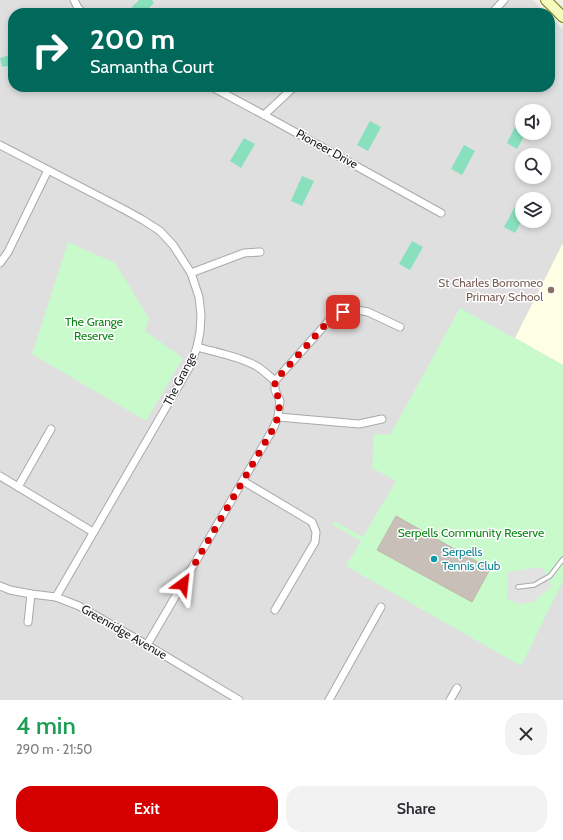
<!DOCTYPE html>
<meta charset="utf-8">
<style>
body{margin:0;font-family:Cabin,sans-serif;background:#f2f2f3;color:#2b2b33;height:100vh;display:flex;flex-direction:column;font-size:15px;white-space:nowrap}
*{box-sizing:border-box;margin:0}
p{font-size:13px;color:#7c7c81}
.icon{flex:none;width:22px;height:22px;fill:none;stroke:currentColor;stroke-width:2;stroke-linecap:round;stroke-linejoin:round}
.map{position:relative;height:700px;overflow:hidden}
.details{display:flex;flex-direction:column;background:#fff;flex:1}
.details>*{flex:none}
.banner{position:absolute;left:8px;top:8px;width:547px;height:84px;border-radius:16px;box-shadow:0 2px 6px #0003;background:#00695c;color:#fff;overflow:hidden}
.fabs{position:absolute;left:515px;top:104px;display:grid;gap:8px}
.fabs a{display:grid;place-items:center;width:36px;height:36px;border-radius:50%;background:#fff;box-shadow:0 2px 6px #0003;font-size:20px}
.pin{position:absolute;display:grid;place-items:center;width:34px;height:34px;color:#fff;margin:-17px;border-radius:8px;box-shadow:0 2px 6px #0006}
.me{position:absolute;width:44px;margin:-22px;rotate:30deg;stroke-linejoin:round;filter:drop-shadow(0 0 3px #0008)}
.turn{display:flex;align-items:center;gap:14px;height:84px;padding:0 16px;font-size:18px}
.turn .icon{width:52px;height:52px;stroke-width:2.5}
.turn b{display:block;font-size:28px;line-height:34px}
.round{display:grid;place-items:center;flex:none;width:42px;height:42px;border-radius:16px;background:#f2f2f3}
.summary{display:flex;align-items:center;justify-content:space-between;height:68px;padding:0 16px}
h1{font-size:24px;font-weight:600;line-height:30px;color:#1e9e55}
.button{display:flex;gap:8px;margin-top:auto;padding:8px 16px}
.button a{flex:1;height:46px;border-radius:16px;background:#d40000;color:#fff;font-size:16px;font-weight:600;line-height:46px;text-align:center}
.button a+a{background:#f2f2f3;color:#2b2b33}
.map>svg:first-child{display:block}
.residential{fill:#e0dfdf;fill-rule:evenodd}
.education{fill:#ffffe5}
.park{fill:#c8facc}
.pitch{fill:#88e0be}
.parking{fill:#e2e2e2}
.building{fill:#c7bfb8;stroke:#c4b6ab}
.lines{fill:none;stroke-linecap:round;stroke-linejoin:round}
.lane-casing{stroke:#a9a9a9;stroke-width:5.5}
.street-casing{stroke:#a9a9a9;stroke-width:9}
.secondary-casing{stroke:#707d05;stroke-width:12}
.lane{stroke:#fff;stroke-width:3.5}
.street{stroke:#fff;stroke-width:7}
.secondary{stroke:#f7fabf;stroke-width:10}
.route{stroke:#d40000;stroke-width:7;stroke-dasharray:0 12.6}
.education-dot{fill:#8d6e63;stroke:#fff;stroke-width:1.5}
.culture-dot{fill:#0f9aa8;stroke:#fff;stroke-width:1.5}
.labels{text-anchor:middle;stroke-width:3;stroke-linejoin:round;paint-order:stroke}
.street-label{font-size:12px;fill:#222;stroke:#fff}
.education-label{font-size:12px;fill:#785e54;stroke:#fff;text-anchor:end}
.park-label{font-size:12px;fill:#0c8416;stroke:#fff}
.culture-label{font-size:12px;fill:#0d838f;stroke:#fff;text-anchor:start}
</style>
<div class="map">
<svg width="563" height="700" viewBox="0 0 563 700">
<rect width="100%" height="100%" fill="#f2efe9"/>
<path class="residential" d="M 0,0 L 533,0 L 546,13 L 13,13 L 13,87 L 550,87 L 550,16 L 563,29 L 563,700 L 0,700 ZM 522,111 L 544,111 L 544,133 L 522,133 ZM 522,155 L 544,155 L 544,177 L 522,177 ZM 522,199 L 544,199 L 544,221 L 522,221 Z"/>
<path class="education" d="M 563,243 L 563,365 L 515,338 Z"/>
<g class="park">
<path d="M 68,242 L 115,263 L 149,318 L 145,331 L 183,358 L 146,421 L 32,354 Z"/>
<path d="M 460,308 L 563,365 L 563,581 L 521,666 L 346,566 L 361,541 L 332,524 L 334,521 L 363,537 L 396,481 L 372,468 L 374,434 L 390,435 Z"/>
</g>
<g class="pitch">
<path d="M 139,0 L 152,0 L 154,3 L 144,13 L 126,13 Z"/>
<path d="M 13,54 L 13,65 L 2,67 L 0,58 Z"/>
<path d="M 519,119 L 522,121 L 522,133 L 526,133 L 517,149 L 507,143 Z"/>
<path d="M 370,121 L 381,127 L 368,151 L 357,145 Z"/>
<path d="M 244,138 L 255,144 L 241,168 L 230,161 Z"/>
<path d="M 464,145 L 475,151 L 462,175 L 451,169 Z"/>
<path d="M 302,176 L 314,181 L 302,206 L 291,201 Z"/>
<path d="M 517,203 L 522,206 L 522,220 L 515,233 L 504,227 Z"/>
<path d="M 412,241 L 423,247 L 410,270 L 399,264 Z"/>
</g>
<path class="parking" d="M 542,567 L 552,586 L 533,602 L 519,604 L 507,599 L 508,572 Z"/>
<path class="building" d="M 396,516 L 490,569 L 472,602 L 377,550 Z"/>
<g class="lines">
<defs>
<path id="lane" d="M 518,587 L 534,585 L 550,576 L 563,559"/>
<g id="street">
<path d="M 74,0 L 78,8 L 83,13"/>
<path d="M 492,13 L 504,0"/>
<path d="M 212,87 L 264,115 L 441,213"/>
<path d="M 264,115 L 294,87"/>
<path d="M 0,145 L 125,210 L 143,220 L 160,231 L 173,245 L 191,273 L 199,297 L 201,315 L 200,332 L 197,347 L 190,366 L 56,597"/>
<path d="M 0,263 L 8,252 L 48,170"/>
<path d="M 191,273 L 244,253 L 260,252"/>
<path d="M 275,381 L 334,315 L 352,309 L 368,312 L 400,327"/>
<path d="M 278,417 L 359,424 L 382,419"/>
<path d="M 0,476 L 93,532"/>
<path d="M 243,481 L 312,522 L 316,532 L 315,542 L 275,610"/>
<path d="M 18,487 L 51,429"/>
<path d="M 0,586 L 10,590 L 31,594 L 56,597 L 79,606 L 147,645 L 239,700"/>
<path d="M 28,622 L 31,594"/>
<path d="M 147,645 L 273,429 L 278,417 L 280,401 L 275,390 L 275,381 C 269,376 264,371 258,367 C 242,357 214,352 197,347"/>
<path d="M 329,700 L 381,607"/>
<path d="M 450,700 L 457,688"/>
</g>
<path id="secondary" d="M 546,0 L 563,17"/>
</defs>
<use href="#lane" class="lane-casing"/>
<use href="#street" class="street-casing"/>
<use href="#secondary" class="secondary-casing"/>
<use href="#lane" class="lane"/>
<use href="#street" class="street"/>
<use href="#secondary" class="secondary"/>
</g>
<g class="lines">
<path class="route" d="M 183,584 L 273,429 L 278,417 L 280,401 L 275,390 L 275,381 L 334,315 L 343,312"/>
</g>
<circle class="education-dot" cx="551" cy="290" r="4"/>
<circle class="culture-dot" cx="434" cy="559" r="4"/>
<g class="labels">
<g class="street-label">
<text transform="translate(327 149) rotate(29)" y="4">Pioneer Drive</text>
<text transform="translate(180 379) rotate(-63)" y="4">The Grange</text>
<text transform="translate(124 632) rotate(30)" y="4">Greenridge Avenue</text>
</g>
<g class="education-label">
<text x="543" y="287">St Charles Borromeo<tspan x="543" dy="14">Primary School</tspan></text>
</g>
<g class="park-label">
<text x="94" y="326">The Grange<tspan x="94" dy="14">Reserve</tspan></text>
<text x="471" y="537">Serpells Community Reserve</text>
</g>
<g class="culture-label">
<text x="442" y="556">Serpells<tspan x="442" dy="14">Tennis Club</tspan></text>
</g>
</g>
</svg>
<div class="fabs">
<a><svg class="icon" aria-label="sound" viewBox="0 0 24 24"><path d="M4 9h4l5-4v14l-5-4H4zM17 9q2 3 0 6"/></svg></a>
<a><svg class="icon" aria-label="search" viewBox="0 0 24 24"><circle cx="10" cy="10" r="6"/><path d="M15 15l6 6"/></svg></a>
<a><svg class="icon" aria-label="layers" viewBox="0 0 24 24"><path d="M12 4l9 5-9 5-9-5zM3 14l9 5 9-5"/></svg></a>
</div>
<div class="pin" style="left:343px;top:312px;background:#d93025"><svg class="icon" aria-label="arrive" viewBox="0 0 24 24"><path d="M6 21V4h12l-3 4 3 4H6"/></svg></div>
<svg class="me" style="left:183px;top:584px" viewBox="-20 -20 40 40"><path d="M0-17L14 15 0 8-14 15z" fill="#d40000" stroke="#fff" stroke-width="4"/></svg>
<div class="banner">
<div class="turn"><svg class="icon" aria-label="right" viewBox="0 0 24 24"><path d="M7 20v-9h11M14 6l5 5-5 5"/></svg><div><b>200 m</b>Samantha Court</div></div>
</div>
</div>
<section class="details">
<div class="summary"><div><h1>4 min</h1><p>290 m · 21:50</p></div><a class="round"><svg class="icon" aria-label="close" viewBox="0 0 24 24"><path d="M6 6l12 12M18 6L6 18"/></svg></a></div>
<div class="button"><a>Exit</a><a>Share</a></div>
</section>
